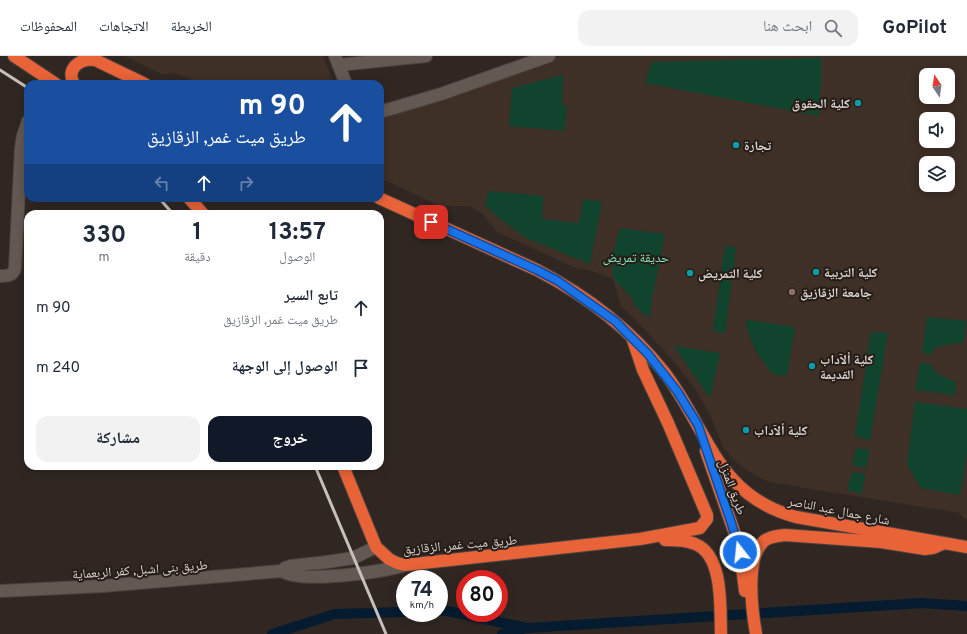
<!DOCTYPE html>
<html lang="ar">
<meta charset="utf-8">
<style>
body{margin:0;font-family:Overpass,"Noto Naskh Arabic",sans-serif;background:#f2f2f3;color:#1f2937;direction:rtl;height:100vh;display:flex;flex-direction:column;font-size:15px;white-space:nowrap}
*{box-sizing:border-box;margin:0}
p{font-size:13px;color:#747a83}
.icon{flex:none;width:22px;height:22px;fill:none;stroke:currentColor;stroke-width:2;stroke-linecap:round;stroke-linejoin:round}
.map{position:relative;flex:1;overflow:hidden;direction:ltr}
.details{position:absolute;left:24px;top:154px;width:360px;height:260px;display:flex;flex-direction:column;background:#fff;border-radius:12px;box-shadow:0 2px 10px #0003;direction:rtl}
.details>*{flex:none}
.banner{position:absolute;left:24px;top:24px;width:360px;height:122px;border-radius:12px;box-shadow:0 2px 10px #0003;direction:rtl;background:#1a4fa0;color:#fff;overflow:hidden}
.needle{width:26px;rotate:347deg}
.controls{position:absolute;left:919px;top:12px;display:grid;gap:8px}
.controls a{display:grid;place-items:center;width:36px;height:36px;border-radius:8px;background:#fff;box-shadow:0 2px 10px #0003;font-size:20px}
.speed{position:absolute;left:396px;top:514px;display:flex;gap:8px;font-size:20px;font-weight:700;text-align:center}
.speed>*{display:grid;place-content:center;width:52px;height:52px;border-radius:50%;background:#fff;box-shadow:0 2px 10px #0003;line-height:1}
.speed small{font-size:10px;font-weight:400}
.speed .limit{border:6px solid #d22;background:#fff;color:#111}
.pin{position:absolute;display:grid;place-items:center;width:34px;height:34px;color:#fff;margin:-17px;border-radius:8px;box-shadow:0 2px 6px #0006}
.me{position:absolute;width:44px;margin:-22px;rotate:344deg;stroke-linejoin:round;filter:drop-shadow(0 0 3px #0008)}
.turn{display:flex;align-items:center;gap:14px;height:84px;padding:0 12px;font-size:18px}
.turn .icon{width:52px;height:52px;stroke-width:2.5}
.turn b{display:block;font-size:28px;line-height:34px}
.lanes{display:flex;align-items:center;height:38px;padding:0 12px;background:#0003;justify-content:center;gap:20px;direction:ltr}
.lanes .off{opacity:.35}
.eta{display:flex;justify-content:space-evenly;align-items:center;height:68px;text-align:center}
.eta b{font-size:24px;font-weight:700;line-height:28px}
.cta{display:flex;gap:8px;margin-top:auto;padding:8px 12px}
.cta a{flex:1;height:46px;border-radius:12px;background:#111827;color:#fff;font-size:16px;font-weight:700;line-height:46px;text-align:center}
.cta a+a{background:#f2f2f3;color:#1f2937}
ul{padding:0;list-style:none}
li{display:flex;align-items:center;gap:12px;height:60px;padding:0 12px}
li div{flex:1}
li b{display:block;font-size:15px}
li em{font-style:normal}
header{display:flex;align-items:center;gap:24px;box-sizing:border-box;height:56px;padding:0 20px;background:#fff;border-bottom:1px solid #e0e1e3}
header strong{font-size:19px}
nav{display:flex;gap:22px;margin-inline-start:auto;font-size:14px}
.search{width:280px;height:36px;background:#f2f2f3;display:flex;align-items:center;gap:10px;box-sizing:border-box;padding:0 14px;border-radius:12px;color:#747a83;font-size:15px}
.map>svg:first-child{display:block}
.built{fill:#3e2f27;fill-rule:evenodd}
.green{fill:#10442f}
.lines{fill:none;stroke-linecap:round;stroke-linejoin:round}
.canal{stroke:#041b30;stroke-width:10}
.minor-casing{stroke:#4b433e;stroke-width:14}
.highway-casing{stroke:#4b433e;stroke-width:14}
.minor{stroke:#635852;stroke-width:12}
.highway{stroke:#e86337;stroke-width:12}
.rail{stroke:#c6bfbc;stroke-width:3}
.route-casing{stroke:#114b97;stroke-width:10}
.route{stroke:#1a73e8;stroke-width:7}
.culture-dot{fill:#0f9aa8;stroke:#261d18;stroke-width:1.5}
.education-dot{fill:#8d6e63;stroke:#261d18;stroke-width:1.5}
.labels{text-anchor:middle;stroke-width:4;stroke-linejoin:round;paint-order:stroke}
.poi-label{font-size:13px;font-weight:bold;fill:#dbd4d1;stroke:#261d18;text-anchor:start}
.park-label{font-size:13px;fill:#84e8b9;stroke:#261d18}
.street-label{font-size:13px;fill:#dbd4d1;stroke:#261d18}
</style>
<header>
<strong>GoPilot</strong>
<div class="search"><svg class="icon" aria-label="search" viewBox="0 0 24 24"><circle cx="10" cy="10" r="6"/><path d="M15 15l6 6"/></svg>ابحث هنا</div>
<nav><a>الخريطة</a><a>الاتجاهات</a><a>المحفوظات</a></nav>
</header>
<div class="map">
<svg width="967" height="578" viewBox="0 0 967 578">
<rect width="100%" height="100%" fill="#302722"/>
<g class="built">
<path d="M 124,0 L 323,0 L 334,28 L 195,28 L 191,23 L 186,21 L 173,17 L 163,19 Z"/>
<path d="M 560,0 L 967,0 L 967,465 L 959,457 L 775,427 L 766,425 L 748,415 L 735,405 L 723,391 L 709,357 L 695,333 L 677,309 L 634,262 L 621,250 L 613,223 L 586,213 L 580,214 L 497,176 L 482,158 L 473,152 L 468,150 L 440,150 L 380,122 L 380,60 ZM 926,19 L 948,19 L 948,41 L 926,41 ZM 926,63 L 948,63 L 948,85 L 926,85 ZM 926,107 L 948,107 L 948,129 L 926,129 Z"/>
</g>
<g class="green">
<path d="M 822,2 L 819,60 L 645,27 L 652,6 Z"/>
<path d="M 563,19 L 562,48 L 567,51 L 564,75 L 509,70 L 512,32 Z"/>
<path d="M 489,135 L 543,140 L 542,163 L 579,167 L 583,143 L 602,146 L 590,208 L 526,182 L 499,162 L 485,149 Z"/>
<path d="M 620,172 L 665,178 L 652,243 L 650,260 L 648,261 L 634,249 L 632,242 L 613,222 L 613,198 Z"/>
<path d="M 725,190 L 736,191 L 725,277 L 713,275 Z"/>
<path d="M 927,261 L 967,265 L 964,286 L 936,291 L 930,299 L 922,297 Z"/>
<path d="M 746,264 L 795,271 L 787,320 C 783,319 778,320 774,318 C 771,317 768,313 766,309 C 755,296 748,281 746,264 Z"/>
<path d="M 871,276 L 888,277 L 870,385 L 855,380 Z"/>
<path d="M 674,290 L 720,297 L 710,342 Z"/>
<path d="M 920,307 L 931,308 C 934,319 946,322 956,326 L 955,339 L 915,334 Z"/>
<path d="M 915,346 L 967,353 L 967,397 L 960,439 L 921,432 L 907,408 Z"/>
<path d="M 856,392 L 870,394 L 866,412 L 852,409 Z"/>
<path d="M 852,416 L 865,418 L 862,438 L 847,434 Z"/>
</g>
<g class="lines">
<g class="canal">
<path d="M 439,555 L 447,555 L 527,572 L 922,547 L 967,550"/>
<path d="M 272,578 L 335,558 L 405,556"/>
<path d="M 502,578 L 523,573"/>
</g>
<defs>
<g id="minor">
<path d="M 335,0 L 346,28"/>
<path d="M 339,9 L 426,0"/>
<path d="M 380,56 L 441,38 L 549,0"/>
<path d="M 0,220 C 7,220 13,220 15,212 L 21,92 L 23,80 L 28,65"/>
<path d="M 282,515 C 300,528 383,516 405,509"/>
<path d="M 282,515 L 285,512 L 291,510 L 327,506 L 353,502 L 376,491"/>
<path d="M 0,535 L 103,530 L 282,515"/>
</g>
<g id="highway">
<path d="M 14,0 L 56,28"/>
<path d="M 87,0 L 145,28"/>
<path d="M 74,28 C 65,12 81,2 95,4"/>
<path d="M 189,142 L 203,158"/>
<path d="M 379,142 L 537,214 C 585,239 630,273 664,316 C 709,374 715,439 796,461 L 967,491"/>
<path d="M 706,395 L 736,481 L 740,496 L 745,535"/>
<path d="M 343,410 L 376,491 L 389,503 L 397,507 L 405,509 L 640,483 L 700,472 L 707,463 L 707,459 L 668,367 L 643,314 L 633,284"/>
<path d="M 665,484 C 675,484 686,484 695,488 C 724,499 720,553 721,578"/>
<path d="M 756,578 C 752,555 745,502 764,485 C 770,480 778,480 785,479 L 881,486 L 925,493 L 933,492 L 942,488"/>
</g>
</defs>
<use href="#minor" class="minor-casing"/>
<use href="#highway" class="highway-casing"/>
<use href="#minor" class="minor"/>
<use href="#highway" class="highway"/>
<g class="rail">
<path d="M 0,14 L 28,32"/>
<path d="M 159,142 L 173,158"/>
<path d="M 315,410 L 386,578"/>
</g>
</g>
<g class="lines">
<defs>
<path id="route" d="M 431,166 L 537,214 L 558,225 L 615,265 L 648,298 L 677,335 L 698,369 L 731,466 L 740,496"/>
</defs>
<use href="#route" class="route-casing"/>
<use href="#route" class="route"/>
</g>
<g class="culture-dot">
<circle cx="858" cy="47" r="4"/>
<circle cx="736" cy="89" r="4"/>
<circle cx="816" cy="216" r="4"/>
<circle cx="690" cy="217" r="4"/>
<circle cx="812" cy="310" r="4"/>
<circle cx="746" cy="374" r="4"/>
</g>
<circle class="education-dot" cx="792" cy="236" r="4"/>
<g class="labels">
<g class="poi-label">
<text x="850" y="52" text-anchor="end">كلية الحقوق</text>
<text x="744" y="94">تجارة</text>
<text x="824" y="221">كلية التربية</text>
<text x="698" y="222">كلية التمريض</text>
<text x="800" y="241">جامعة الزقازيق</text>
<text x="820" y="308">كلية ألآداب<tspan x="820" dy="15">القديمة</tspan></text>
<text x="754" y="379">كلية ألآداب</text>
</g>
<g class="park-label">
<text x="636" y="206">حديقة تمريض</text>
</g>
<g class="street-label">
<text transform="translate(733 431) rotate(70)" y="5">طريق المنزل</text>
<text transform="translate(839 454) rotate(11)" y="5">شارع جمال عبد الناصر</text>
<text transform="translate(460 488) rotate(-5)" y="5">طريق ميت غمر, الزقازيق</text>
<text transform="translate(140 513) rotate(-4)" y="5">طريق بنى اشبل, كفر الربعماية</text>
</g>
</g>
</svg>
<div class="controls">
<a><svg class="needle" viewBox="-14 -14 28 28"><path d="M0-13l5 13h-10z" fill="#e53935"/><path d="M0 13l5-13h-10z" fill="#747a83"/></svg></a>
<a><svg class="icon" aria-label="sound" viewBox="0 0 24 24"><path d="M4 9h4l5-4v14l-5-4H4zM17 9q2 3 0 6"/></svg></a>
<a><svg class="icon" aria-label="layers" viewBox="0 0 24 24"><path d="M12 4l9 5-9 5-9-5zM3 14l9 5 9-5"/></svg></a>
</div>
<div class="speed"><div>74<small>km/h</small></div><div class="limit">80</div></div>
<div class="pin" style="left:431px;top:166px;background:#d93025"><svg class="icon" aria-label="arrive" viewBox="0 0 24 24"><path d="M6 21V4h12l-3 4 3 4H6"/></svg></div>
<svg class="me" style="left:740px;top:496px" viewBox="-20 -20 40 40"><circle r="17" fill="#1a73e8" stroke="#fff" stroke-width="3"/><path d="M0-11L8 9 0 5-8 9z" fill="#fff"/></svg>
<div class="banner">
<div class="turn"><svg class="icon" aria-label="ahead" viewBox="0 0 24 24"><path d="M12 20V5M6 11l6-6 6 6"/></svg><div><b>90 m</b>طريق ميت غمر, الزقازيق</div></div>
<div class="lanes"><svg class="icon off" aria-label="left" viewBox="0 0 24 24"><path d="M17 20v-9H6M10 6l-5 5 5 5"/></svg><svg class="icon" aria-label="ahead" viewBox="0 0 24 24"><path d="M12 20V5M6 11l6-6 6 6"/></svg><svg class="icon off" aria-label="right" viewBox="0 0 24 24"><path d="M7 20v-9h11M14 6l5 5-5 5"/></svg></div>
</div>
<section class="details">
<div class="eta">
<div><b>13:57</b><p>الوصول</p></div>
<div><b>1</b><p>دقيقة</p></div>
<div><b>330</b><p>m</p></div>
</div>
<ul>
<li><svg class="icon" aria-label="ahead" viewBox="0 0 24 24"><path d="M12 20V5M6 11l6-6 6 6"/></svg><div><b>تابع السير</b><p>طريق ميت غمر, الزقازيق</p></div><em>90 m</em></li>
<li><svg class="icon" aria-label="arrive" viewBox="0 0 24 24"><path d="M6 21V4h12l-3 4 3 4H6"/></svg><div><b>الوصول إلى الوجهة</b></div><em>240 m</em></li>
</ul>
<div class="cta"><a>خروج</a><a>مشاركة</a></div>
</section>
</div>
